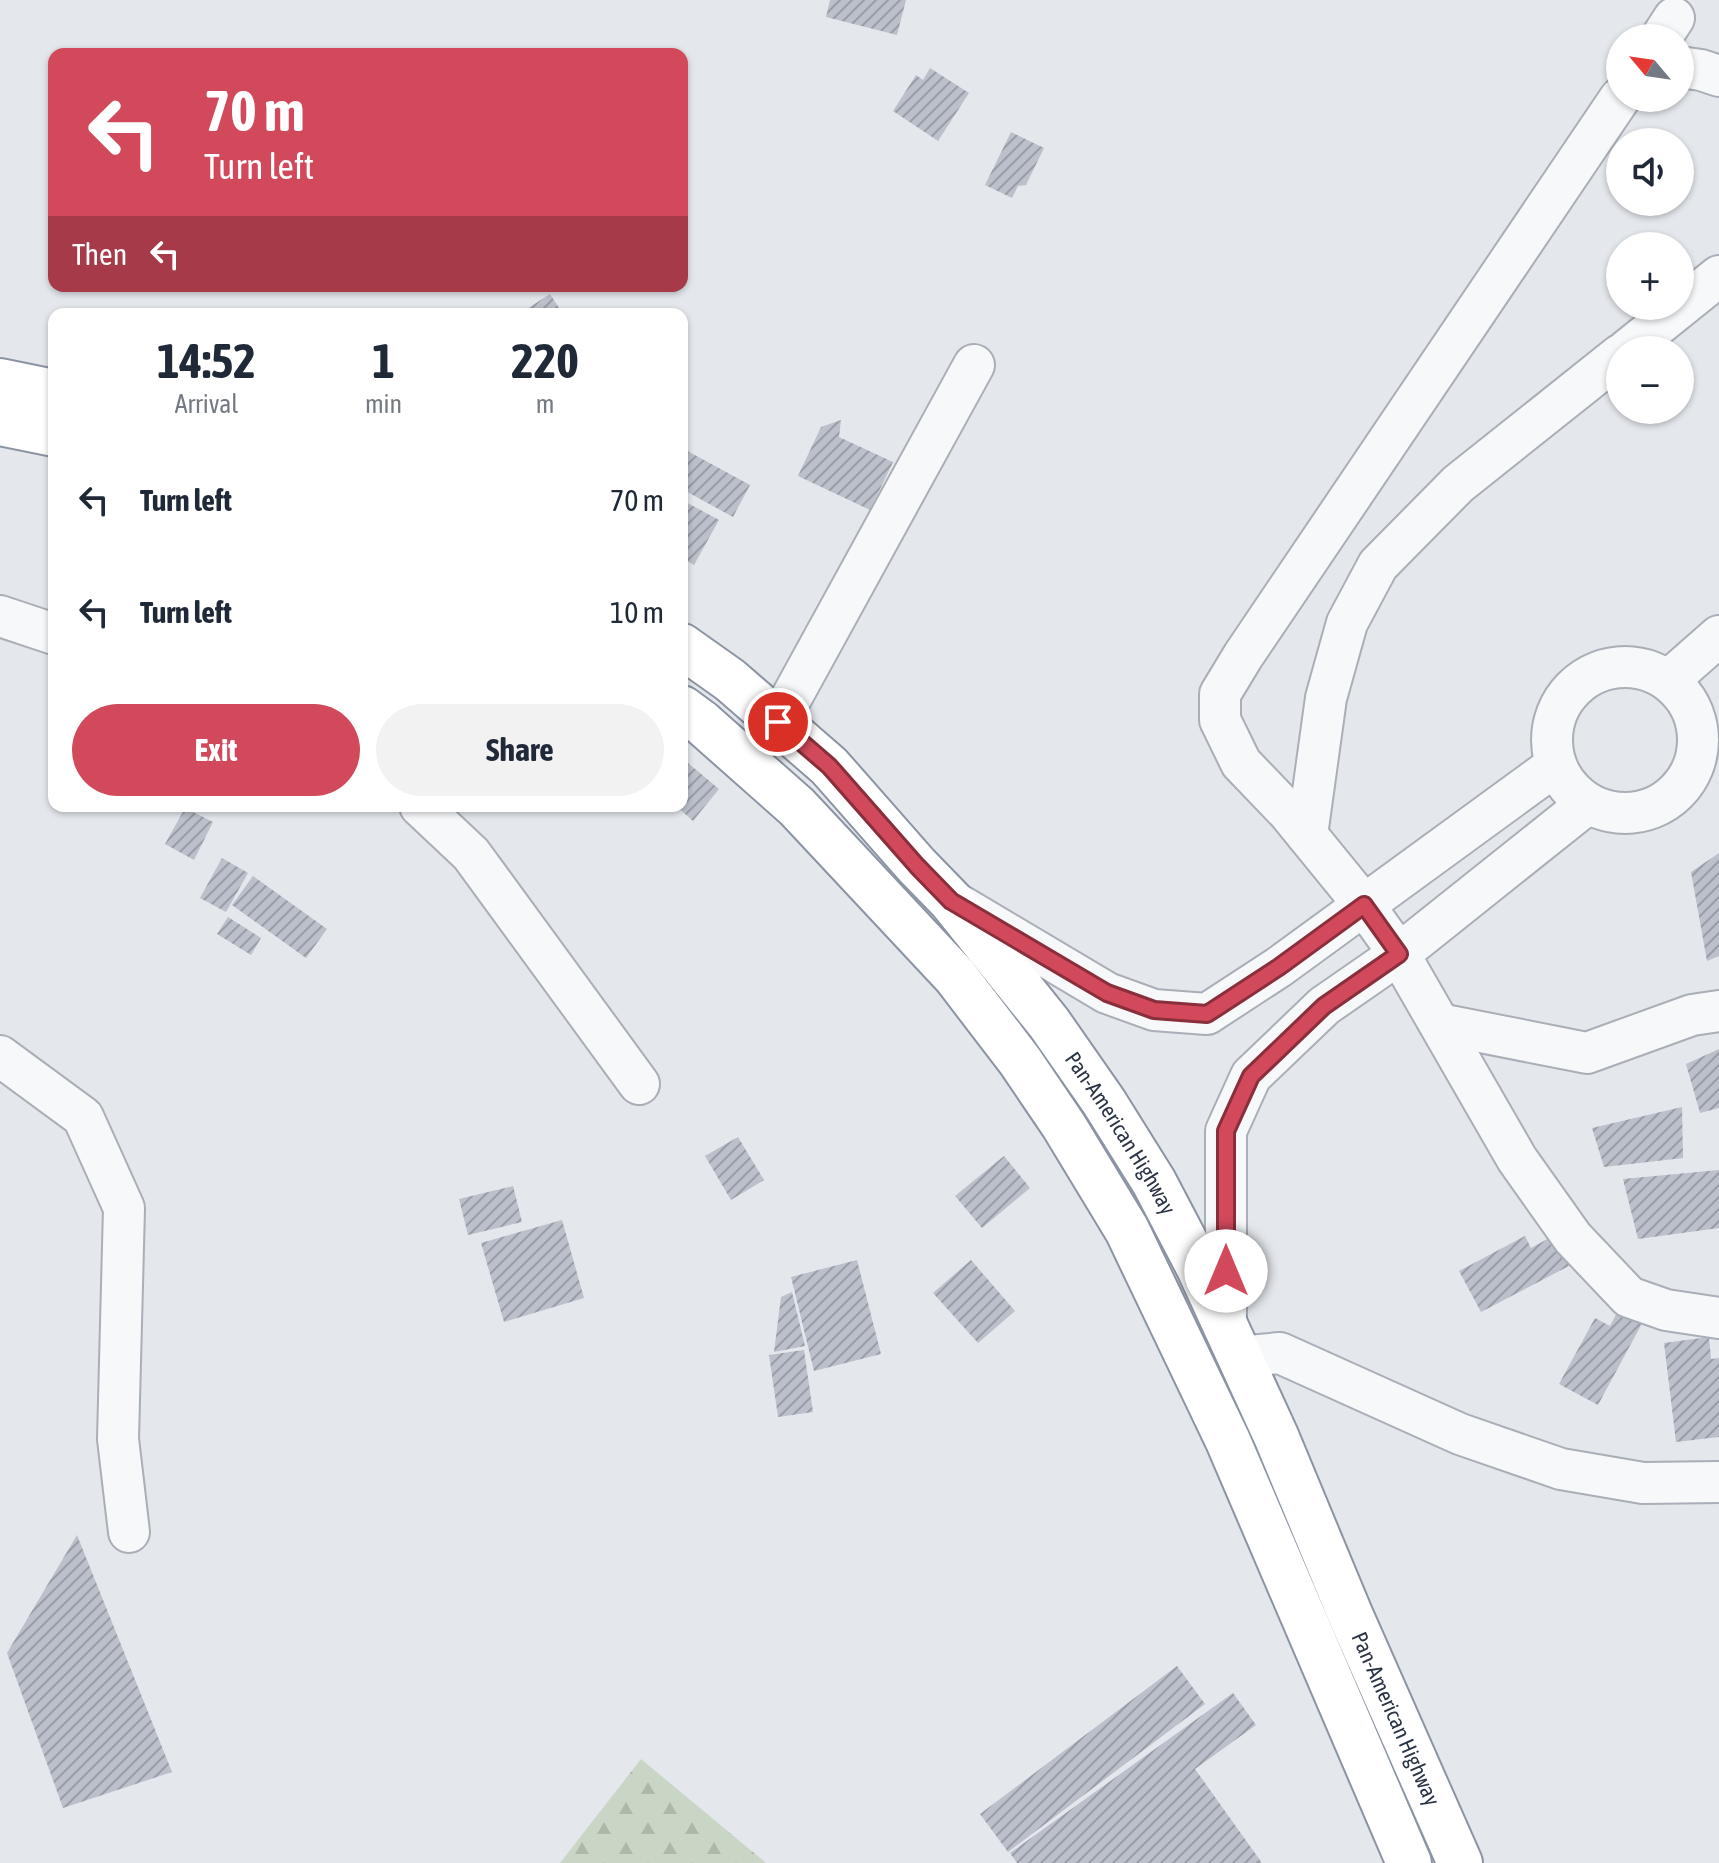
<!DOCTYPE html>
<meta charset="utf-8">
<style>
body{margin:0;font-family:"Asap Condensed",sans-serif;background:#f2f2f3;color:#1f2937;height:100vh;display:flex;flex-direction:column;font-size:30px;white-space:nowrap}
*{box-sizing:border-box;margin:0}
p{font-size:26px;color:#747a83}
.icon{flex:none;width:44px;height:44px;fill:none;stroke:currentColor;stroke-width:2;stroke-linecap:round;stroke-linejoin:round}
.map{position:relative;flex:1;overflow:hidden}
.sheet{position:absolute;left:48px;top:308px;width:640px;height:504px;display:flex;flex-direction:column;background:#fff;border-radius:16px;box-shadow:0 2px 6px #0004}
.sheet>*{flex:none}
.hud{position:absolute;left:48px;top:48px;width:640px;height:244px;border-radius:16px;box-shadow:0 2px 6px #0004;background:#d1495b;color:#fff;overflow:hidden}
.needle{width:52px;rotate:299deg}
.controls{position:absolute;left:1606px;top:24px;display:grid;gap:16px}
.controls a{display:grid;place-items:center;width:88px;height:88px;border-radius:50%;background:#fff;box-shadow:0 2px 6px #0004;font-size:40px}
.pin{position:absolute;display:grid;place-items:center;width:68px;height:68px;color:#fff;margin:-34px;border:4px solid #fff;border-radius:50%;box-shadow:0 2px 8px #0007}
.me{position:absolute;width:88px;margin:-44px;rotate:0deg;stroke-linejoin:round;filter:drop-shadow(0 0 6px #0008)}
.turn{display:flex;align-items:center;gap:28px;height:168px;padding:0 24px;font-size:36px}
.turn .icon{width:104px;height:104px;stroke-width:2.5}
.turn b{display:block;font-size:56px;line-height:68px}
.then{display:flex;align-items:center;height:76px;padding:0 24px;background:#0003;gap:16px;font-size:30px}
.eta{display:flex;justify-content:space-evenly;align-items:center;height:136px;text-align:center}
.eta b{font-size:48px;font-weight:700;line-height:56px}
.cta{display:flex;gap:16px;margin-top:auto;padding:16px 24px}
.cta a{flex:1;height:92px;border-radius:48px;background:#d1495b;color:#fff;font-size:32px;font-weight:700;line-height:92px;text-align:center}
.cta a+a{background:#f2f2f3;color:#1f2937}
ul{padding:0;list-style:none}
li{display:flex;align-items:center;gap:24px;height:112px;padding:0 24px}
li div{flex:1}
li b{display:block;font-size:30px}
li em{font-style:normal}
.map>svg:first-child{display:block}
.forest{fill:url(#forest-firs)}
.building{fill:url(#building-hatch)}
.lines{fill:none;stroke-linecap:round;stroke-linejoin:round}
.street-casing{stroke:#a9aeb7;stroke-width:44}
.highway-casing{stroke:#8b94a3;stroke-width:48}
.street{stroke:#f7f8fa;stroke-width:40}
.highway{stroke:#fff;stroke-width:44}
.route-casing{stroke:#882f3b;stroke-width:20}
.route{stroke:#d1495b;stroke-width:14}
.labels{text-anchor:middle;stroke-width:8;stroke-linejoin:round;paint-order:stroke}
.street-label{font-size:22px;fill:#2b3445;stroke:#f4f6f9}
</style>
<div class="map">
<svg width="1719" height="1863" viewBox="0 0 1719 1863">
<defs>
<pattern id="forest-firs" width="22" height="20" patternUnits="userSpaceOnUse" patternTransform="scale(2)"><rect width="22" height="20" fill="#c9d6c5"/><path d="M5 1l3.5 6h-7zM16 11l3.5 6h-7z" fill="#adb8ab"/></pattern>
<pattern id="building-hatch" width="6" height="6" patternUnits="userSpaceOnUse" patternTransform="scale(2)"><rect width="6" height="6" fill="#bbc0ca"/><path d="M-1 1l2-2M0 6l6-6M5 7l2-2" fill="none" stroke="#989da6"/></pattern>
</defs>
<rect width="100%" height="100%" fill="#e4e7ec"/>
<path class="forest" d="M 641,1759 L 766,1863 L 560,1863 Z"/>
<g class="building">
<path d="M 830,0 L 906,0 L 897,35 L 826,17 Z"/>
<path d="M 930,68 L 969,93 L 938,141 L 893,111 L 916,75 L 923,80 Z"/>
<path d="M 1011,132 L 1044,148 L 1026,185 L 1018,186 L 1012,198 L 985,185 Z"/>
<path d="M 550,294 L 563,314 L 519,314 Z"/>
<path d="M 841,420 L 839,437 L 893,462 L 870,510 L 798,476 L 821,427 Z"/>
<path d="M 682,448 L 750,485 L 733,517 L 682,489 Z"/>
<path d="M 682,500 L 719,520 L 694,565 L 682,558 Z"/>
<path d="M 682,758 L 719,789 L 693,821 L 676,806 L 682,806 Z"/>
<path d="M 185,808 L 213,822 L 194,860 L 165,844 Z"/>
<path d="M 1719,853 L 1719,956 L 1707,961 L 1691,872 Z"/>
<path d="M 222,858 L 248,873 L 226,912 L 200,898 Z"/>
<path d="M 253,876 L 327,929 L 306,958 L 232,905 Z"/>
<path d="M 228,917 L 261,938 L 251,955 L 217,934 Z"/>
<path d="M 1719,1049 L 1719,1108 L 1700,1113 L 1686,1064 Z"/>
<path d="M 1682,1107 L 1683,1158 L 1604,1167 L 1592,1128 Z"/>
<path d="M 738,1137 L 764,1180 L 731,1200 L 705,1156 Z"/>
<path d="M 1004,1156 L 1030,1188 L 982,1228 L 955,1196 Z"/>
<path d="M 1719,1170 L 1719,1228 L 1638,1239 L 1623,1179 Z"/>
<path d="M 513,1186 L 522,1222 L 468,1235 L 459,1199 Z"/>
<path d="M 562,1220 L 584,1298 L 504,1322 L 481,1243 Z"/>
<path d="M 1525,1236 L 1531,1248 L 1553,1236 L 1569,1266 L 1481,1312 L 1459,1271 Z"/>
<path d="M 857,1260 L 881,1354 L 814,1371 L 791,1277 Z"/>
<path d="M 971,1260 L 1015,1311 L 978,1343 L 933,1293 Z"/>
<path d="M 792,1292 L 805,1346 L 774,1352 L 781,1297 Z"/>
<path d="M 1622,1303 L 1646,1316 L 1598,1405 L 1559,1384 L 1595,1318 L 1610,1326 Z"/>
<path d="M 1709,1337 L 1711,1359 L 1719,1358 L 1719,1437 L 1676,1442 L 1664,1343 Z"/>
<path d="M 804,1350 L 813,1412 L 778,1417 L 769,1355 Z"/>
<path d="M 77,1535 L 172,1772 L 63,1808 L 7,1653 Z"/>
<path d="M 1177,1666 L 1205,1704 L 1008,1852 L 980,1814 Z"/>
<path d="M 1233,1693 L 1256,1725 L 1195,1769 L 1262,1863 L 1017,1863 L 1010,1853 Z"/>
</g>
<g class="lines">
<defs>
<g id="street">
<path d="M 1661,38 L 1674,18"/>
<path d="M 1680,67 L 1701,70 L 1719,76"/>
<path d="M 1620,98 L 1243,656 L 1220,694 L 1220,720 L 1241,763 L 1289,813 L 1364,905 L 1399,954 L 1517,1159 L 1573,1238 L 1629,1297 L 1666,1310 L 1719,1318"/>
<path d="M 1627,350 L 1719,276"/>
<path d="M 0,616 L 54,634"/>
<circle cx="1625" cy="740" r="73"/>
<path d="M 1669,680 L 1719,636"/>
<path d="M 778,722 L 974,365"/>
<path d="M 420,806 L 471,854 L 639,1084"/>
<path d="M 1307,835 L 1326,698 L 1347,623 L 1378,565 L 1458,484 L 1620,355"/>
<path d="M 959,905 L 1107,993 L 1154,1010 L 1207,1014 L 1279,967 L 1556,765"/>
<path d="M 1440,1024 L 1587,1053 L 1692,1015 L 1719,1011"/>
<path d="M 0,1056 L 83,1117 L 124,1208 L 118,1439 L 129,1532"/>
<path d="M 1226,1327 L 1226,1131 L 1251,1076 L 1324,1006 L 1399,954 L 1587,804"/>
<path d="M 1238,1357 L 1280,1353 L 1460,1434 L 1561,1469 L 1643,1483 L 1719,1482"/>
</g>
<g id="highway">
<path d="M 0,381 L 54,392"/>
<path d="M 0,423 L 54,434"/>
<path id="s1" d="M 682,646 L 730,680 L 829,766 L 917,866 L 951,901 L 1049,1023 L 1104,1102 L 1154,1182 L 1198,1266 L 1276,1436 L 1350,1614 L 1460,1863"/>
<path d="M 682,708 L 701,722 L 797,807 L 955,976 L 1020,1061 L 1064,1126 L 1127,1230 L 1228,1441 L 1409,1863"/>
</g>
</defs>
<use href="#street" class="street-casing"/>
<use href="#highway" class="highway-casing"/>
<use href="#street" class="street"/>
<use href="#highway" class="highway"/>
</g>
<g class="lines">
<defs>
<path id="route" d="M 778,722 L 829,766 L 917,866 L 951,901 L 1107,993 L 1154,1010 L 1207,1014 L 1279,967 L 1364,905 L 1399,954 L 1324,1006 L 1251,1076 L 1226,1131 L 1226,1271"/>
</defs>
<use href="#route" class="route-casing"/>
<use href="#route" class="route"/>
</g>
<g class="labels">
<g class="street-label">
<text dy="8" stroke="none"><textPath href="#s1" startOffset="660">Pan-American Highway</textPath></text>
<text dy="8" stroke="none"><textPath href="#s1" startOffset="1308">Pan-American Highway</textPath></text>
</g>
</g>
</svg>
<div class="controls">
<a><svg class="needle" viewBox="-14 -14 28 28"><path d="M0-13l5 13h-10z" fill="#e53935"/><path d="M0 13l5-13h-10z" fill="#747a83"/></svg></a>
<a><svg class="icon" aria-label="sound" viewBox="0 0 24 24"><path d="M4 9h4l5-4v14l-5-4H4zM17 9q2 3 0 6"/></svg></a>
<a>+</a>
<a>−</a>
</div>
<div class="pin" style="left:778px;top:722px;background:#d93025"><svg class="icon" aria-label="arrive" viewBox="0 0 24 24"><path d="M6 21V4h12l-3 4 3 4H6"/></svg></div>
<svg class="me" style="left:1226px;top:1271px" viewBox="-20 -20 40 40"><circle r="19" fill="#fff"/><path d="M0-13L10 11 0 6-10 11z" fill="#d1495b"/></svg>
<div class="hud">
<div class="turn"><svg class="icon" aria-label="left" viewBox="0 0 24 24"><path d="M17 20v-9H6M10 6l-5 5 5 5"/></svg><div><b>70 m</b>Turn left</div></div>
<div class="then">Then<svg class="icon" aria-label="left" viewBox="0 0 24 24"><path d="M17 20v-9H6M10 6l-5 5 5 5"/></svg></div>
</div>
<section class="sheet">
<div class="eta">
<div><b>14:52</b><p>Arrival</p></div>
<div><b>1</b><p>min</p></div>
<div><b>220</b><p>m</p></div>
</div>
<ul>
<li><svg class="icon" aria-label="left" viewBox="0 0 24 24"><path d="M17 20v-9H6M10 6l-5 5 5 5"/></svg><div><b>Turn left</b></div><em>70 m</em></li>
<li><svg class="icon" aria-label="left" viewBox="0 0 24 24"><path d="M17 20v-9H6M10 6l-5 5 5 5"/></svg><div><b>Turn left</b></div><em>10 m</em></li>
</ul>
<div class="cta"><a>Exit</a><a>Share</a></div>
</section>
</div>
